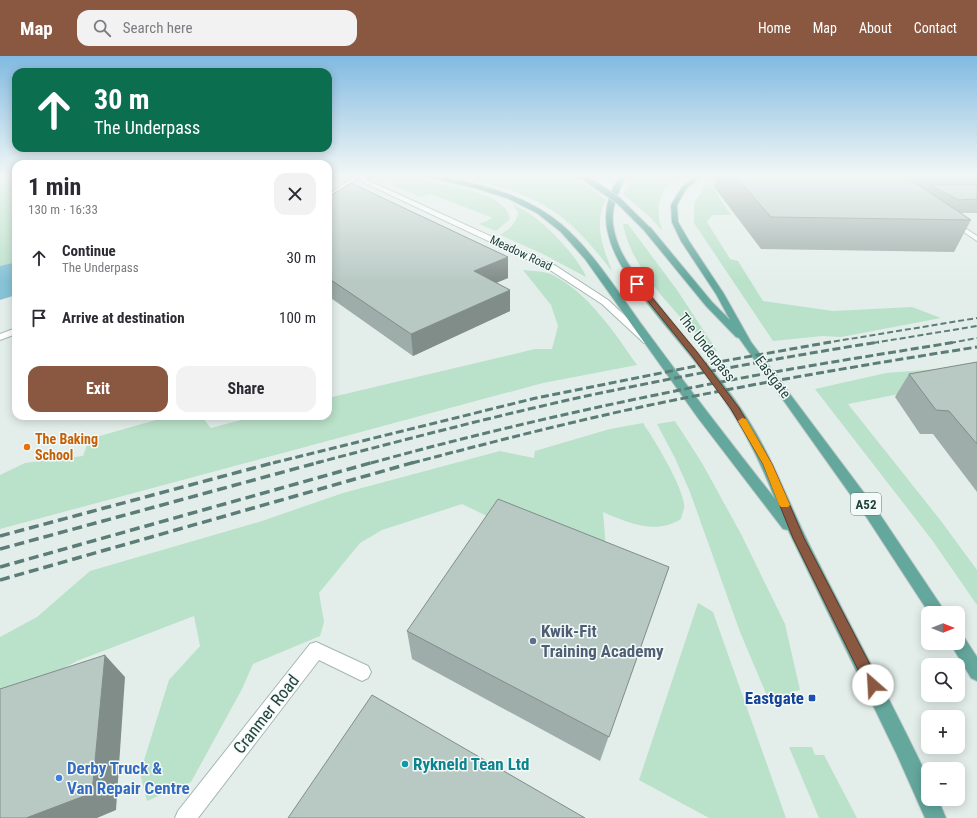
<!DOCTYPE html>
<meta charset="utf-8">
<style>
body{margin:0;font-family:"Roboto Condensed",sans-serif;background:#f2f2f3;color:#2b2b33;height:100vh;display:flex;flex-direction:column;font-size:15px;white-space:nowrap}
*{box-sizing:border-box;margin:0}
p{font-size:13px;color:#7c7c81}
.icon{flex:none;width:22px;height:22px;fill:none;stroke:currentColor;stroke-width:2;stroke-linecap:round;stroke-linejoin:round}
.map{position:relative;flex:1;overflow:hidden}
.sheet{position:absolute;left:12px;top:104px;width:320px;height:260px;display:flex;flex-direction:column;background:#fff;border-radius:12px;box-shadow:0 2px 10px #0003}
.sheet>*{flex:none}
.hud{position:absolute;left:12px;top:12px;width:320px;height:84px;border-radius:12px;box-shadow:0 2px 10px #0003;background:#0b6e4f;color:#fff;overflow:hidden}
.needle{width:26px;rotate:90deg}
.buttons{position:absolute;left:921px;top:550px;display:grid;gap:8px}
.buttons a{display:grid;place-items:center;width:44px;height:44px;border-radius:8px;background:#fff;box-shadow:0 2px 10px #0003;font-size:20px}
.pin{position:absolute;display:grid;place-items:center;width:34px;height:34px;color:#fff;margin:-17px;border-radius:8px;box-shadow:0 2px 6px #0006}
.me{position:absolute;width:44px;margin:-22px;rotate:334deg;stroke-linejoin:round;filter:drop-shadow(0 0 3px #0008)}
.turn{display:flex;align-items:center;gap:14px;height:84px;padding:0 16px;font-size:18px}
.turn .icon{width:52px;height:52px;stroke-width:2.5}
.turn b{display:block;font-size:28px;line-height:34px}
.round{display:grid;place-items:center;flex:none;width:42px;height:42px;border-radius:12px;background:#f2f2f3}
.head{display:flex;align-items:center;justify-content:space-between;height:68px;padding:0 16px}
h1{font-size:24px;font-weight:700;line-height:30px}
.action{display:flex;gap:8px;margin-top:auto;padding:8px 16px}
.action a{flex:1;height:46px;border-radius:12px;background:#8a5841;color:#fff;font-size:16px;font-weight:700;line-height:46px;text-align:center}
.action a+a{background:#f2f2f3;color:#2b2b33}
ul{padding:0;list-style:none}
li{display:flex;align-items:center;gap:12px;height:60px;padding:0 16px}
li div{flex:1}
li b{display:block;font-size:15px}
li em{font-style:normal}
header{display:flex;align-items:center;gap:24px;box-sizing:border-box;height:56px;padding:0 20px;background:#8a5841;color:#fff}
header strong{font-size:19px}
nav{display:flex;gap:22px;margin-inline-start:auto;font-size:14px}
.search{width:280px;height:36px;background:#f2f2f3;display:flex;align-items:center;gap:10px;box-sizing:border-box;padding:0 14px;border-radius:12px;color:#7c7c81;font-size:15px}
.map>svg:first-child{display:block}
.green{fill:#bae1c9}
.water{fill:#87c2d7}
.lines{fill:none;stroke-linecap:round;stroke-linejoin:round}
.minor-casing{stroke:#a5b7b2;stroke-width:2}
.tertiary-casing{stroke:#a5b7b2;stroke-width:2}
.primary-casing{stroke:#c1cac8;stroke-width:2}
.minor{fill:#fff;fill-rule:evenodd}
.tertiary{fill:#fff;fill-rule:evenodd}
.primary{fill:#64a79d;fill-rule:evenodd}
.rail-far2{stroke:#5c7d77;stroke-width:2;stroke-dasharray:6 3;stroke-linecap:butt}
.rail-far1{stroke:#5c7d77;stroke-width:3;stroke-dasharray:8 3.5;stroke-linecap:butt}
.rail{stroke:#5c7d77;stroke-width:3.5;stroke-dasharray:10 5;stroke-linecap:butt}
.primary-bridge-casing{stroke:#c1cac8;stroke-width:8;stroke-linecap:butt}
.primary-bridge{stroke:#64a79d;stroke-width:6}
.wall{fill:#9eada9}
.shaded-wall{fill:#818d89}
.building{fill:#b8c9c4;stroke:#818d89}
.route{fill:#8a5841;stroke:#5a392a}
.slow{fill:#f59e0b}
.food-dot{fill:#e8710a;stroke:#f4faf8;stroke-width:1.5}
.service-dot{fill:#5c6f8a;stroke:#f4faf8;stroke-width:1.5}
.transit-dot{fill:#1a4fb4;stroke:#f4faf8;stroke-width:1.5}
.culture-dot{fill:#0f9aa8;stroke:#f4faf8;stroke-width:1.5}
.shop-dot{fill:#3f7fe0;stroke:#f4faf8;stroke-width:1.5}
.labels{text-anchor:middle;stroke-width:3;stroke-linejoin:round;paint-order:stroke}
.far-street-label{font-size:12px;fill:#21413c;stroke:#f4faf8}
.shield{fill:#f4faf8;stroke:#607874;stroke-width:1}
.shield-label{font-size:13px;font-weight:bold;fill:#21413c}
.street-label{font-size:14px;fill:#21413c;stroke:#f4faf8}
.food-label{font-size:14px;font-weight:bold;fill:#c56008;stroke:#f4faf8;text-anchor:start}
.near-service-label{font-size:17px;font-weight:bold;fill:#4e5e75;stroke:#f4faf8;text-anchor:start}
.near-transit-label{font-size:17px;font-weight:bold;fill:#164399;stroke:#f4faf8;text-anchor:end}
.near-street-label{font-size:17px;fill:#21413c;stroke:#f4faf8}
.near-culture-label{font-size:17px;font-weight:bold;fill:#0d838f;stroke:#f4faf8;text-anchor:start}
.near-shop-label{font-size:17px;font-weight:bold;fill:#366cbe;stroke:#f4faf8;text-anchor:start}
</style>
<header>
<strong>Map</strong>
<div class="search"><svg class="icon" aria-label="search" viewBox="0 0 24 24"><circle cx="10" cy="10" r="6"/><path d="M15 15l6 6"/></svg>Search here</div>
<nav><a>Home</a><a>Map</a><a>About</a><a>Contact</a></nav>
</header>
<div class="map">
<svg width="977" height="762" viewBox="0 0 977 762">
<rect width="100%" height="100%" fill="#e3eeea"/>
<g class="green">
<path d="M 0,120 L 16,120 L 16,206 L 0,210 Z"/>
<path d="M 446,120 L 563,120 L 589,131 L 606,144 C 593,167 603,192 612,215 C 596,195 579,174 559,159 C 527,135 485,126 446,120 Z"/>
<path d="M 635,120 L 679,120 C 658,136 655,149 662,175 L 651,162 L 623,138 Z"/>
<path d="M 396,121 C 418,124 514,134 509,164 L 496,175 L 479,168 L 493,162 L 431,138 L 420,141 L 391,128 Z"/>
<path d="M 710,124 L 715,125 L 717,130 L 712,130 L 731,159 L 712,159 L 707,166 L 730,203 L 738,205 L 763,245 L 833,255 L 912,251 L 941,262 L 841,281 L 822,280 L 773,285 L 694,167 L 694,147 L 707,127 Z"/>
<path d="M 512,147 C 519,152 527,155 533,160 C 549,171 580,204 586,221 L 543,198 L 500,179 C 509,173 516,168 518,157 Z"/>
<path d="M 623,168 L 628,168 L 677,234 L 717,295 L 713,296 C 681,260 632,217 623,168 Z"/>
<path d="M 523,214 C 532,215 545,215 553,219 C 590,239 614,276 637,309 L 543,327 L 0,473 L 0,419 L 25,407 L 83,400 L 89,383 L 170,360 L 201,360 L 211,372 L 256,360 L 328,360 L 328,342 L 535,293 L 552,293 L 558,270 L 551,249 Z"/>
<path d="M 977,310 L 977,323 L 848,348 L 941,465 L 977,514 L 977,549 L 932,484 L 815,333 L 886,317 Z"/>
<path d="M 675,365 L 702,407 L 741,478 L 785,568 L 800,634 L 791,636 L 794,644 L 770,647 L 740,576 L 690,436 L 675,402 L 657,368 Z"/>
<path d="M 643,367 C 655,385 681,427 684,448 C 685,452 682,458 681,463 C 656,479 628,467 603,456 L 608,519 L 462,448 L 382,474 L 360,487 L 319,537 L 324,566 L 320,580 L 253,608 L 242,633 L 191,726 L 147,745 L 140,717 L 169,624 L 200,590 L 194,560 L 77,605 L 0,645 L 0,581 L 37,561 L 90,515 L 259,466 L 343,437 L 500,395 L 534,402 L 535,395 L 610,373 Z"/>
<path d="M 698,547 L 713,556 L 786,762 L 709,762 L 639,724 Z"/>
<path d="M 789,691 L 812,691 L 815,699 L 824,699 L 857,762 L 819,762 Z"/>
</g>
<path class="water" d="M 16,206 L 16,239 L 0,244 L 0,210 Z"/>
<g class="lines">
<defs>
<g id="minor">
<path d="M 355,120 L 365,120 L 367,124 L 556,210 L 608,244 L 652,285 L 650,287 L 644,287 L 602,248 L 550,214 L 363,126 L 360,121 L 328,144 L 328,139 Z"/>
<path d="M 16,272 L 16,278 L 0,284 L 0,278 Z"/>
<path d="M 316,586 L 368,610 L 371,616 L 368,622 L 362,625 L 319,604 L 198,762 L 175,762 L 178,755 L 310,588 Z"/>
</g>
<path id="tertiary" d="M 953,164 L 977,180 L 977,185 L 951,167 L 950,166 Z"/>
<g id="primary">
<path d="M 423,120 C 434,119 445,122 456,124 C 493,131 531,143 561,168 C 595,197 621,241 648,277 C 689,333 732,388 775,443 C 761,407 744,373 722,341 C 699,308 672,279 648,248 C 632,226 614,204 608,177 C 603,156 608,137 620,120 L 626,120 C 612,148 607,164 621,195 C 631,215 646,232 659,249 C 689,288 723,323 749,365 C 774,405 790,450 811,492 C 850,569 891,644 928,722 L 928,743 L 938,743 L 946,762 L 925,762 L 897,699 L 788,474 L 783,473 L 698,362 L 585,203 L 561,176 L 537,157 L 507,142 L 475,132 Z"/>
<path d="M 575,120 L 583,120 L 590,123 L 587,125 Z"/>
<path d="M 696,120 L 702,120 L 686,133 L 677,149 L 678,166 L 689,185 L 724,238 L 751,286 L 877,454 L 946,557 L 929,557 L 867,462 L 739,282 L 736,281 L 706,250 L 643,173 L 644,171 L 650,171 L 712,246 L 730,264 L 716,238 L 681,185 L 672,166 L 671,149 L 682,131 Z"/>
<path d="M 958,579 L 964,581 L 977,601 L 977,625 L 971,622 L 950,587 L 958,587 Z"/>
</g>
</defs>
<use href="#minor" class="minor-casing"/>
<use href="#tertiary" class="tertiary-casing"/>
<use href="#primary" class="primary-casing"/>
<use href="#minor" class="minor"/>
<use href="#tertiary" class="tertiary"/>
<use href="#primary" class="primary"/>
<g class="rail-far2">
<path d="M 825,287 L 977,262"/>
<path d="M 873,287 L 977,270"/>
<path d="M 950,287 L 977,282"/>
</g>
<g class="rail-far1">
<path d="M 273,407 L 536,342 L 701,309 L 831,286"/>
<path d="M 316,407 C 407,383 499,359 591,339 C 687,319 783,301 879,286"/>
<path d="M 371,407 C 479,377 589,352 700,330 C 785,313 870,300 956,286"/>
<path d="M 412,407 C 492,386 574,365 655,348 C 762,326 869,308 977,291"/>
</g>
<g class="rail">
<path d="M 0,480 L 276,406"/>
<path d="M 0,493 L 320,406"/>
<path d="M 0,511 L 374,406"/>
<path d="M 0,524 L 415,406"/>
</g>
<defs>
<path id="primary-bridge" d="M 587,123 L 619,145 L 647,173"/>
</defs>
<use href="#primary-bridge" class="primary-bridge-casing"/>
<use href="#primary-bridge" class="primary-bridge"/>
</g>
<g class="wall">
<path d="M 717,120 L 977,120 L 977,157 L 961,157 L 971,164 L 954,196 L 761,193 L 714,131 Z"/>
<path d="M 328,141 L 508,201 L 508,222 L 496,226 L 510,255 L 413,300 L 328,240 Z"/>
<path d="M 977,306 L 977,436 L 933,378 L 920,378 L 895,341 L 909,318 Z"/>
<path d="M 669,511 L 600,705 L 412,603 L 407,575 Z"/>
</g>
<g class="shaded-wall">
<path d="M 508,201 L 508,222 L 475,236 L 474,215 Z"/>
<path d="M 510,234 L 510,255 L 413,300 L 411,278 Z"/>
<path d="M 105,599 L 125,621 L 116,754 L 97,762 L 26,762 Z"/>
</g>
<g class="building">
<path d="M 735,120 L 905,120 L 971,164 L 771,161 Z"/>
<path d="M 923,120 L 977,120 L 977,123 L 919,123 L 916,121 L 925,121 Z"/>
<path d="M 351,127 L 508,201 L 474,215 L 510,234 L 411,278 L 328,222 L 328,141 Z"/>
<path d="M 930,129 L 977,129 L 977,143 L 959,144 Z"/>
<path d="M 977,306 L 977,388 L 949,355 L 936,354 L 909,318 Z"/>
<path d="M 498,443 L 669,511 L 609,681 L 407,575 Z"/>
<path d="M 105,599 L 92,737 L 26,762 L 0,762 L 0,633 Z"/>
<path d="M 372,639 L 585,762 L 288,762 Z"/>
</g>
<linearGradient id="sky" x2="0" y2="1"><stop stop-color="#81bae1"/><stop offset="0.53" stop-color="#f2f7f6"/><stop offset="1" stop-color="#f2f7f6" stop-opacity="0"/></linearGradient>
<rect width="977" height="226" fill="url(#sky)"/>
<path class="route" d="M 637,226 L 640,227 L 697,296 L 739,352 L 772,408 L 804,482 L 878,624 L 880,629 L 878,634 L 873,636 L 868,634 L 793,482 L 763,408 L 731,353 L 692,300 L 635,229 L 634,228 Z"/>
<path class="slow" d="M 742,362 L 746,363 L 772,408 L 790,449 L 788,451 L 781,451 L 779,449 L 763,408 L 738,365 Z"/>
<circle class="food-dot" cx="27" cy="391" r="4"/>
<circle class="service-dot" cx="533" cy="585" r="4"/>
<rect class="transit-dot" x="808" y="638" width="8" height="8" rx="2"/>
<circle class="culture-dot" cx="405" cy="708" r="4"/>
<circle class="shop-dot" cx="59" cy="722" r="4"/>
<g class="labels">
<g class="far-street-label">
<text transform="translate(521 197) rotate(25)" y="4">Meadow Road</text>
</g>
<rect class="shield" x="851" y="437" width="30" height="22" rx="3"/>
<g class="shield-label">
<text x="866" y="453">A52</text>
</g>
<g class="street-label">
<text transform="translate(707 291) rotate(52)" y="5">The Underpass</text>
<text transform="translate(773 321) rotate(53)" y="5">Eastgate</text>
</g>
<g class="food-label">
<text x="35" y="388">The Baking<tspan x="35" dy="16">School</tspan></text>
</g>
<g class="near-service-label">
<text x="541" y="581">Kwik-Fit<tspan x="541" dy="20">Training Academy</tspan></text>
</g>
<g class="near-transit-label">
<text x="804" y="648">Eastgate</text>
</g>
<g class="near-street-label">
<text transform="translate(266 658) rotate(-52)" y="6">Cranmer Road</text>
</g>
<g class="near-culture-label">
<text x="413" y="714">Rykneld Tean Ltd</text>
</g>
<g class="near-shop-label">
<text x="67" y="718">Derby Truck &amp;<tspan x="67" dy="20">Van Repair Centre</tspan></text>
</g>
</g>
</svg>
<div class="buttons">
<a><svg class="needle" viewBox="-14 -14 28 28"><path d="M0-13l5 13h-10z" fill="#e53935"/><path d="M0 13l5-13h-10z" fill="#7c7c81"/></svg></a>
<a><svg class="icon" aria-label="search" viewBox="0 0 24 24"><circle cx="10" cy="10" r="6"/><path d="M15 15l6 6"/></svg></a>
<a>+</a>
<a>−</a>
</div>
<div class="pin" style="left:637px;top:228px;background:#d93025"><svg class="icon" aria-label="arrive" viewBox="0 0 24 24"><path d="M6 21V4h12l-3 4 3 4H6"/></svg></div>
<svg class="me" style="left:873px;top:629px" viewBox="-20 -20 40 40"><circle r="19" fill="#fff"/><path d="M0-13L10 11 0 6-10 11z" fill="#8a5841"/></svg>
<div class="hud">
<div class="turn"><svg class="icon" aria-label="ahead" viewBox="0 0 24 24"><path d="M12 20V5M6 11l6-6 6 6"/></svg><div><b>30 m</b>The Underpass</div></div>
</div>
<section class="sheet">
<div class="head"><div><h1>1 min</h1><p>130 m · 16:33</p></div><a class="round"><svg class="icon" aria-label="close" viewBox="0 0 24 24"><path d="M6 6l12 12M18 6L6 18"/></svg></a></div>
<ul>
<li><svg class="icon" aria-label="ahead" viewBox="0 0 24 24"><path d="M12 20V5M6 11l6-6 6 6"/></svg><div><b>Continue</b><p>The Underpass</p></div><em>30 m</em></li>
<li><svg class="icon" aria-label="arrive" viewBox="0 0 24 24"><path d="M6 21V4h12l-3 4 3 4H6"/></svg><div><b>Arrive at destination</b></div><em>100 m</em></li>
</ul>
<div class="action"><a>Exit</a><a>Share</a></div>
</section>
</div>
